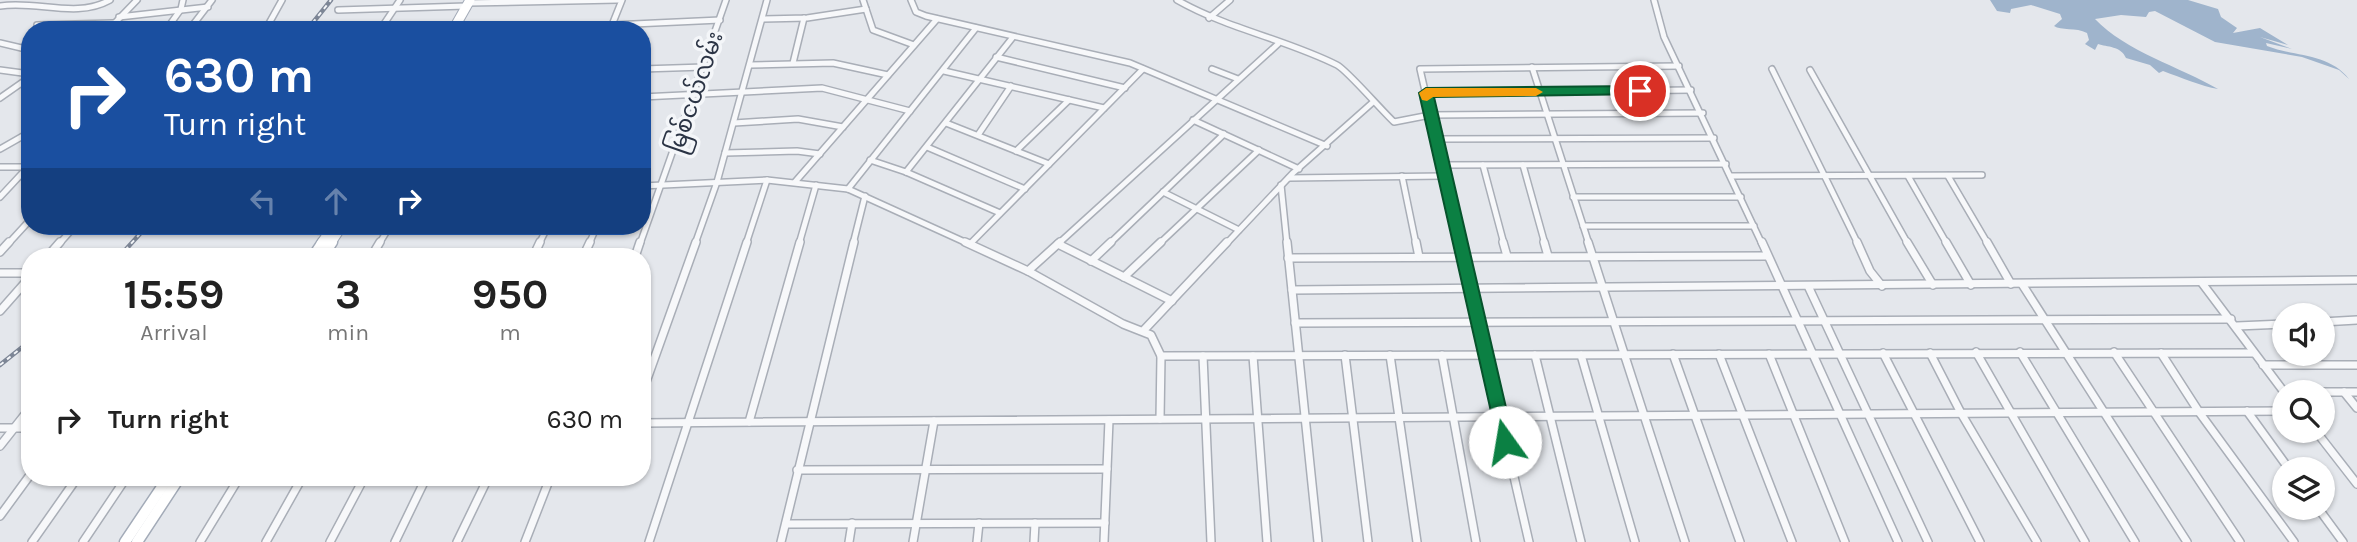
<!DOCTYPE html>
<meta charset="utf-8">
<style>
body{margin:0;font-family:Karla,"Noto Sans Myanmar",sans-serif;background:#f6f6f6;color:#222;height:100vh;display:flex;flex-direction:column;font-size:26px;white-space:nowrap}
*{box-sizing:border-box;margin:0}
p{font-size:23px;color:#767676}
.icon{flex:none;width:38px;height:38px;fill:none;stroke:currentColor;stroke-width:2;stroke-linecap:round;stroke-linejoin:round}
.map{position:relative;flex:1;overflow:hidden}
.drawer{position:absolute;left:21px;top:248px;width:630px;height:238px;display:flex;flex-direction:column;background:#fff;border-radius:28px;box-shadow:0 2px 5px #0004}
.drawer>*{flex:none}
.banner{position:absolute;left:21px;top:21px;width:630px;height:214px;border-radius:28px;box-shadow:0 2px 5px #0004;background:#1a4fa0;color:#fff;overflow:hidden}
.tools{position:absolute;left:2272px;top:303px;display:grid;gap:14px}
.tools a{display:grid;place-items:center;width:63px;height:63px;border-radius:50%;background:#fff;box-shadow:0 2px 5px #0004;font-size:35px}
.pin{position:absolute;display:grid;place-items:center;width:60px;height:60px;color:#fff;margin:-30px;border:4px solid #fff;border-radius:50%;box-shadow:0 2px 7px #0007}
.me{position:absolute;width:77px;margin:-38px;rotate:347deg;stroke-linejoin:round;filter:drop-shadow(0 0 5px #0008)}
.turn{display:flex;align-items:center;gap:24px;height:147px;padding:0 28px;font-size:32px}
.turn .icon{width:91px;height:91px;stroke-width:2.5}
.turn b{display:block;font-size:49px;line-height:60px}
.lanes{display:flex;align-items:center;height:66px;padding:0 28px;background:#0003;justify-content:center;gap:35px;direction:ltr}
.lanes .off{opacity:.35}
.eta{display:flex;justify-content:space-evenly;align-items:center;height:119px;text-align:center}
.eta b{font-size:42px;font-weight:700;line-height:49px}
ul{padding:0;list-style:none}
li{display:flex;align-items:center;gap:21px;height:105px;padding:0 28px}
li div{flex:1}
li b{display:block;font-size:26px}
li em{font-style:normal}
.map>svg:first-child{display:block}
.water{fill:#9fb4cc}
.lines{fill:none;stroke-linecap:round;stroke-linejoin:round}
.minor-far1-casing{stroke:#a9aeb7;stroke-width:8}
.minor-casing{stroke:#a9aeb7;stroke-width:10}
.primary-far1-casing{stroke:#a3abb8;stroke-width:11}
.primary-casing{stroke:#a3abb8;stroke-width:13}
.minor-far1{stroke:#f7f8fa;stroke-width:5}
.minor{stroke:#f7f8fa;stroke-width:7}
.primary-far1{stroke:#fff;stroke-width:9}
.primary{stroke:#fff;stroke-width:10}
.rail-casing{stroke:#7d8696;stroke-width:4.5}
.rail{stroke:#f4f6f9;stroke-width:2;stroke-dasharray:4.5;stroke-linecap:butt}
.route{fill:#0b8043;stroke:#07532c;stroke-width:2}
.slow{fill:#f59e0b}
.labels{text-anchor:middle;stroke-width:7;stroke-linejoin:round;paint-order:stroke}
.street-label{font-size:23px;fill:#2b3445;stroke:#f4f6f9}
</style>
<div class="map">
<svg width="2357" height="542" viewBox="0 0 2357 542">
<rect width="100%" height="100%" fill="#e4e7ec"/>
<path class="water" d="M 1990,0 L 2188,0 L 2218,9 L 2221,17 L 2237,28 L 2233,33 L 2260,28 L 2288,45 L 2260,37 L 2292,49 L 2266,43 L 2267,46 C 2295,57 2329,53 2349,79 L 2339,70 L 2302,57 L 2215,42 L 2155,11 L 2149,12 L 2146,17 L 2121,15 L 2095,19 C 2125,51 2180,67 2218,89 C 2201,86 2182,78 2163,71 L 2159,73 L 2150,65 L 2126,58 C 2121,46 2107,47 2098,44 L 2095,50 L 2085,44 L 2089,40 L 2087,33 C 2076,27 2061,31 2054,26 L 2062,19 L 2060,14 L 2031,5 L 2011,9 L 2010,13 L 1997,11 Z"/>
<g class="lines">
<defs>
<g id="minor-far1">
<path d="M 863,0 L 873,30 L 914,45"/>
<path d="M 911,0 L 916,12 L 926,16 L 1130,63 L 1327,146"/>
<path d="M 1177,0 C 1228,29 1285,39 1337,65 C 1347,70 1381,110 1394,122 L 1430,115 L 1703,113"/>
<path d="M 1654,0 L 1664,37 L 1762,244"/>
<path d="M 468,3 L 618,0"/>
<path d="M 0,6 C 37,0 76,19 110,0"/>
<path d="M 338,10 L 466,6"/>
<path d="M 119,17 L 208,7"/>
<path d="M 1209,18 L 1230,0"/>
<path d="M 763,19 L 807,18 L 866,9"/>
<path d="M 37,25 L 114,23"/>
<path d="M 612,25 L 720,20"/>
<path d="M 267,27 L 282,0"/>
<path d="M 108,30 L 137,0"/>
<path d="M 166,30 L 181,9 L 183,0"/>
<path d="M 189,30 L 212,0"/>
<path d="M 380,30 L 400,0"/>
<path d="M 386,30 L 455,26"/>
<path d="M 610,30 L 622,0"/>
<path d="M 0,43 L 30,50"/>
<path d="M 996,57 L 1125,88"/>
<path d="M 793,63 L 804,18"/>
<path d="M 750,65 L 833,63 L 888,75"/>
<path d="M 1532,67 L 1589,244"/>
<path d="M 642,69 L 704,67"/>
<path d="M 1212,69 L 1238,79"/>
<path d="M 1772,69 L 1858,244"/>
<path d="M 0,70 L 30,74"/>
<path d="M 1810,70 L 1908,244"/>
<path d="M 944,71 L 1104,108"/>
<path d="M 1426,93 L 1691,90"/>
<path d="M 642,97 L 822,88 L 910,111"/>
<path d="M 0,98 L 30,77"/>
<path d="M 1193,120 L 1299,169"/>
<path d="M 734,123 L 798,119 L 843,127"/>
<path d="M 946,123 L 1049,164"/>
<path d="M 978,135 L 1011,86"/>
<path d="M 1435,139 L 1714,138"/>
<path d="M 927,147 L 1025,189"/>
<path d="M 0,149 L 30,132"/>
<path d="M 1016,151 L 1069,100"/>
<path d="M 725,153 L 797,151 L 820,154"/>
<path d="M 870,160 L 906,172 L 1000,213"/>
<path d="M 1440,165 L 1726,164"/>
<path d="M 1483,165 L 1504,244"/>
<path d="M 1523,165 L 1545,244"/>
<path d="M 0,167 L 28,167"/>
<path d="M 906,172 L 1013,37"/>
<path d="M 1402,176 L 1416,244"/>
<path d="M 1731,176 L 1982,175"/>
<path d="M 1908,176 L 1947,244"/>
<path d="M 1948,176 L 1988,244"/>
<path d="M 1289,178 L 1443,176"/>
<path d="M 795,182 L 937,19"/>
<path d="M 1281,185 L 1287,244"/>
<path d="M 642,186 L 767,180 L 848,189 L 969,244"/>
<path d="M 848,189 L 976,28"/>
<path d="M 1163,192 L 1239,230"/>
<path d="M 0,197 L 28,167"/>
<path d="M 1573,197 L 1741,197"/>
<path d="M 255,226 L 329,232"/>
<path d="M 1583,226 L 1754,226"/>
<path d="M 8,244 L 30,220"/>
<path d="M 59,244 L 75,226"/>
<path d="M 379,244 L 390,226"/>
<path d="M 539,244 L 548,226"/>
<path d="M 589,244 L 597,226"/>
<path d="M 640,244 L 726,0"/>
<path d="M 695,244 L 717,182 L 767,0"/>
<path d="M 746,244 L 767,180"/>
<path d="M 799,244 L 816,185"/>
<path d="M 853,244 L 865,196"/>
<path d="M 970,244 L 1143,69"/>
<path d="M 1058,244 L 1278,44"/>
<path d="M 1109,244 L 1224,134"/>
<path d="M 1159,244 L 1259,150"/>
<path d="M 1226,244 L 1293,173 L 1372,103"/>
<path d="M 1460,244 L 1420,69 L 1679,66"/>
</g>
<g id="minor">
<path d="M 965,242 L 1028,271 L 1123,324 L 1151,335 L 1161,356 L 1160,419"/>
<path d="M 1287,242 L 1318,542"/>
<path d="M 1416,242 L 1419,257"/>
<path d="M 1460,242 L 1529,542"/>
<path d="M 1503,242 L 1507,256"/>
<path d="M 1544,242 L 1548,256"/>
<path d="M 1588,242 L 1685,542"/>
<path d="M 1762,242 L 1898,542"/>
<path d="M 1857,242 L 1870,271 L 1882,286"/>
<path d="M 1907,242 L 1933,285"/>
<path d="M 1946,242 L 1971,285"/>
<path d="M 1987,242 L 2011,284"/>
<path d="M 1058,244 L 1172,301"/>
<path d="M 0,252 L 9,242"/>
<path d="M 47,257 L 60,242"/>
<path d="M 371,257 L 380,242"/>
<path d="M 533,257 L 540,242"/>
<path d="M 583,257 L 590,242"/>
<path d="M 635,257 L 640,242"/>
<path d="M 1288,258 L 1767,256"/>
<path d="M 1091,261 L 1111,242"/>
<path d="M 1028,271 L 1060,242"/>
<path d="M 0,273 L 30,273"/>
<path d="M 1124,277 L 1161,242"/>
<path d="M 2202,283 L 2284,392"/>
<path d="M 2022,284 L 2187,542"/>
<path d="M 1809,288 L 1928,542"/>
<path d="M 1292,290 L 2357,280"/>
<path d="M 0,311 L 30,277"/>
<path d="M 2322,322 L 2357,320"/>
<path d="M 1295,323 L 2231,319"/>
<path d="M 2237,326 L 2284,324"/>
<path d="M 1144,330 L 1227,242"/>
<path d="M 1976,352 L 2085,542"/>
<path d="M 2020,352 L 2135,542"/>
<path d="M 2114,352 L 2240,542"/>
<path d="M 1883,353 L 1980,542"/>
<path d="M 1930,353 L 1961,413 L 2037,542"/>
<path d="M 2161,353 L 2199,412 L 2294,542"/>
<path d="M 1673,354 L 1740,542"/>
<path d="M 1719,354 L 1792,542"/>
<path d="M 1769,354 L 1845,542"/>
<path d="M 1345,355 L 1368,542"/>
<path d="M 1390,355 L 1417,542"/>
<path d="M 1442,355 L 1476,542"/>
<path d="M 1535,355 L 1581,542"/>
<path d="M 1581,355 L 1635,542"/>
<path d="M 1161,356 L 2253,353"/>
<path d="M 1203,356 L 1211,542"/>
<path d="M 1253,356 L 1267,542"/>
<path d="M 2263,365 L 2357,365"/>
<path d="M 2284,392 L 2357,392"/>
<path d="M 2344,392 L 2357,408"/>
<path d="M 642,393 L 696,242"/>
<path d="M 2247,411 L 2289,469"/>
<path d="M 749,422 L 800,242"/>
<path d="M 642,423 L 2284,411"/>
<path d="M 0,428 L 30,428"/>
<path d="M 2315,430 L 2357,484"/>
<path d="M 0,446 L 30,408"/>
<path d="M 797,470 L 1107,469"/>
<path d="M 2318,508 L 2343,542"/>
<path d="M 0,516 L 30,475"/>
<path d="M 786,524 L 1105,523"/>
<path d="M 32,542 L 77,478"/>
<path d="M 83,542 L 126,478"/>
<path d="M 200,542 L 239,478"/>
<path d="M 266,542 L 302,478"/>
<path d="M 330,542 L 364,478"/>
<path d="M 395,542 L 426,478"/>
<path d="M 457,542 L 488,478"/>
<path d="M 525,542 L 550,478"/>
<path d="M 649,542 L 747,242"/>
<path d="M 781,542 L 854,242"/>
<path d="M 849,542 L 852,523"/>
<path d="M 913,542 L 934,421"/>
<path d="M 977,542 L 979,523"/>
<path d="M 1034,542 L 1035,523"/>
<path d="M 1104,542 L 1109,420"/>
</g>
<g id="primary-far1">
<path d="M 453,30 L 470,0"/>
<path d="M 321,244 L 333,226"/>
<path d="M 330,244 L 342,226"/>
</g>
<g id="primary">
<path d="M 313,257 L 323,242"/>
<path d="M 322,257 L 332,242"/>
<path d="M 125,542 L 168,478"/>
<path d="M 137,542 L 179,478"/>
</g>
</defs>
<use href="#minor-far1" class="minor-far1-casing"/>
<use href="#minor" class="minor-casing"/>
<use href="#primary-far1" class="primary-far1-casing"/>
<use href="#primary" class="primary-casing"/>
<use href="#minor-far1" class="minor-far1"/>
<use href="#minor" class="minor"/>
<use href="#primary-far1" class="primary-far1"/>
<use href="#primary" class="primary"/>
<defs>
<g id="rail">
<path d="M 307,30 L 331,0"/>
<path d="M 119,257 L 147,226"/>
<path d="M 0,365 L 30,341"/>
</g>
</defs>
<use href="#rail" class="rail-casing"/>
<use href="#rail" class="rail"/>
</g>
<path class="route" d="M 1640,86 L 1645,88 L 1645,94 L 1434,97 L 1514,442 L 1505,449 L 1499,447 L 1419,93 L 1426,88 Z"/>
<path class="slow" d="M 1426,88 L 1536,88 L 1543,92 L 1536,96 L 1433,97 L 1427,101 L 1422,100 L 1419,93 Z"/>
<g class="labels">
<g class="street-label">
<text transform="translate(695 92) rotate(-71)" y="8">မြစ်ငယ်လမ်း</text>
</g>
</g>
</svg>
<div class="tools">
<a><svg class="icon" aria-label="sound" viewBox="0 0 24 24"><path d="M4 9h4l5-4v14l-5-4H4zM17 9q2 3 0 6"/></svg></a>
<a><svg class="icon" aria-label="search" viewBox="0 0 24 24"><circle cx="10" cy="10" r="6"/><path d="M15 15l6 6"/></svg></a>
<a><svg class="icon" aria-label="layers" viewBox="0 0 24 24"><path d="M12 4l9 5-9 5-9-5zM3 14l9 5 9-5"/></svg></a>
</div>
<div class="pin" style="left:1640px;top:91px;background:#d93025"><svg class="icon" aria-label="arrive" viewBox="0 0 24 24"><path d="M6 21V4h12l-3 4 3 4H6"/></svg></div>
<svg class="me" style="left:1505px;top:442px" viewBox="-20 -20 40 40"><circle r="19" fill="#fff"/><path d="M0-13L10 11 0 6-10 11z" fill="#0b8043"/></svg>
<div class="banner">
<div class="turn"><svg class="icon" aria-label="right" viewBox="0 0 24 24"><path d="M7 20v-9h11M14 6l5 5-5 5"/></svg><div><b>630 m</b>Turn right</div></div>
<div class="lanes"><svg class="icon off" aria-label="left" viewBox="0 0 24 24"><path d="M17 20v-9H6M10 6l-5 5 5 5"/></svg><svg class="icon off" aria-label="ahead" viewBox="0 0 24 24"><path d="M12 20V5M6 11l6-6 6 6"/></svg><svg class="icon" aria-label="right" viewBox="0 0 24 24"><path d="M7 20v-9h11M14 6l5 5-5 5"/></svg></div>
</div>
<section class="drawer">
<div class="eta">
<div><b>15:59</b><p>Arrival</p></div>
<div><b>3</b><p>min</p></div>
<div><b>950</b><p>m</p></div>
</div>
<ul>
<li><svg class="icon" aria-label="right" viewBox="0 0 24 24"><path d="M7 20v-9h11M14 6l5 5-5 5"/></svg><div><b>Turn right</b></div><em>630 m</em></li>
</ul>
</section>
</div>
